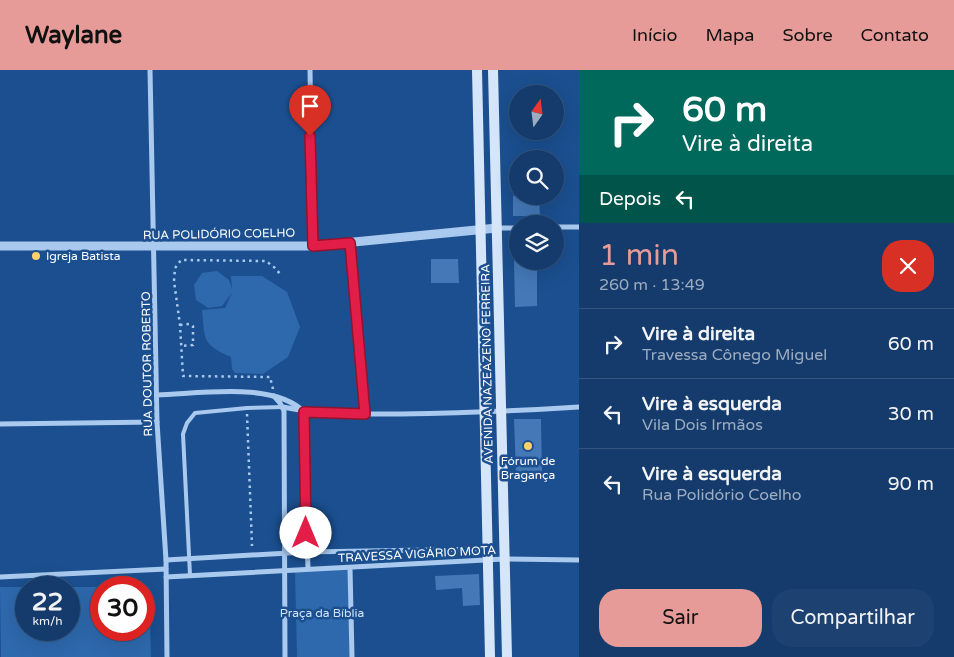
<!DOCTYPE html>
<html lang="pt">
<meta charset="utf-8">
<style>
body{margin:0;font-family:"Varela Round",sans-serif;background:#1d4271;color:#f1f3f6;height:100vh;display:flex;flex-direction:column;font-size:19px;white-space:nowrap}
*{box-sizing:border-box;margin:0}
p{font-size:16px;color:#9dadc1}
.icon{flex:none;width:28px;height:28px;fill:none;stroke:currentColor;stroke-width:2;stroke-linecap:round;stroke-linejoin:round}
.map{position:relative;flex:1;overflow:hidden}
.details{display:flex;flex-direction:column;background:#143b6b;width:375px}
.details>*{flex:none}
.banner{background:#00695c;color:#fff;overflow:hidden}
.needle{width:32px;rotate:14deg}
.tools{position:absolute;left:509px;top:15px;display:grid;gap:10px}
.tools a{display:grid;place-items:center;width:55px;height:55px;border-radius:50%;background:#143b6b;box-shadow:0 5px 20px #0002,0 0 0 1px #33557e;font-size:25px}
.speed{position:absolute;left:15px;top:506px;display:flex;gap:10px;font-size:25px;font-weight:700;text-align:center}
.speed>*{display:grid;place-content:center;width:65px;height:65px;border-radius:50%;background:#143b6b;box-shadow:0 5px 20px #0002,0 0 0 1px #33557e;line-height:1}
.speed small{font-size:12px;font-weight:400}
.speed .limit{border:8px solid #d22;background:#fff;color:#111}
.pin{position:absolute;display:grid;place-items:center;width:42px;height:42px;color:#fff;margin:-51px -21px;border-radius:50% 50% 50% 0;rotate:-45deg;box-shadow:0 0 5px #0007}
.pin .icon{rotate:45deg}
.me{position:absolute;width:55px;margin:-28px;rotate:0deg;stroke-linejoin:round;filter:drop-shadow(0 0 4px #0008)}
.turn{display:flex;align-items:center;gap:18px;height:105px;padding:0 20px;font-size:22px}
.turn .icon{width:65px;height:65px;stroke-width:2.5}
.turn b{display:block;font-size:35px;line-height:42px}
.then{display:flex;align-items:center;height:48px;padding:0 20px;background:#0003;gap:10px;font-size:19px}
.round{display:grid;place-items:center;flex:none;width:52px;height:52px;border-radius:20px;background:#1d4271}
.headline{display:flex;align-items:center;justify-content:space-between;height:85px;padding:0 20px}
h1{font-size:30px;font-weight:600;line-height:38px;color:#e69b98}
.cta{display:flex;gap:10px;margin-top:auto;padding:10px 20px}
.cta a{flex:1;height:58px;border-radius:20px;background:#e69b98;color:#111;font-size:20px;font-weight:600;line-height:58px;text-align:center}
.cta a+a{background:#1d4271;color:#f1f3f6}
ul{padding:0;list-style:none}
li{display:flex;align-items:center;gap:15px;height:70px;padding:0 20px;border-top:1px solid #33557e}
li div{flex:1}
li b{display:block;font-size:19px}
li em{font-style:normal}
header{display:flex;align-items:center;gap:30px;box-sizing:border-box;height:70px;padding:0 25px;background:#e69b98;color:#111}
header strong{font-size:24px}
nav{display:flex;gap:28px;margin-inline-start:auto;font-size:18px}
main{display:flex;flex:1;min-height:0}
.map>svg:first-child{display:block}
.green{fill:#2e69ad;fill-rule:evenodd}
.building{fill:#4478b7}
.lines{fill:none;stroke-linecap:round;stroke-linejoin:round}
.path{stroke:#a9c9ee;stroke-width:2.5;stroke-dasharray:2.5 4;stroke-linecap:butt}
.service{stroke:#a9c9ee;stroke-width:4}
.minor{stroke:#a9c9ee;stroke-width:5}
.tertiary{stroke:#a9c9ee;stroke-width:9}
.secondary{stroke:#d6e6fa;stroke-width:10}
.route-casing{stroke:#92132f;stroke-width:12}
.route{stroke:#e11d48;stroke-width:9}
.poi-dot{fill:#ffd166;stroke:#1b4f8f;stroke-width:2}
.labels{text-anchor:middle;stroke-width:5;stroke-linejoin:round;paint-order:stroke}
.street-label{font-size:12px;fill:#fff;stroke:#1b4f8f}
.poi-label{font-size:12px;fill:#fff;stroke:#1b4f8f;text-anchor:start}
.park-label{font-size:12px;fill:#cfe3fa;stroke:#1b4f8f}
</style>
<header>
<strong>Waylane</strong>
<nav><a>Início</a><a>Mapa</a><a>Sobre</a><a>Contato</a></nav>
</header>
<main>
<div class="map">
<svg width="579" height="587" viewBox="0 0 579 587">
<rect width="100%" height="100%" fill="#1b4f8f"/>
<g class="green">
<path d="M 217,201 L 229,210 L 232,219 L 231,206 L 262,206 L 287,222 L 300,257 L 288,287 L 263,304 L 235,303 L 232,299 L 231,287 C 202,274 205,271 202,240 L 225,238 L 232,223 L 222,236 L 208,238 L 196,230 L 194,215 L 202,203 Z"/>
<path d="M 348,499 L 350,587 L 297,587 L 295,500 Z"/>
<path d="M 0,517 L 149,517 L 151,587 L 1,587 ZM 26,518 L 69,518 L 69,560 L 26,560 ZM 101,518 L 144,518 L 144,560 L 101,560 Z"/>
</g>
<g class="building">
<path d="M 513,126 L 539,126 L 540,146 L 513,146 Z"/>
<path d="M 431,189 L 458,189 L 459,213 L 431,213 Z"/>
<path d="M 514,191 L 537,191 L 537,236 L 515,237 Z"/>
<path d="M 514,349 L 541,349 L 542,403 L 516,404 Z"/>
<path d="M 479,504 L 480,535 L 463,536 L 462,518 L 436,520 L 435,506 Z"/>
</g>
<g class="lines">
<g class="path">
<path d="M 180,255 L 189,254 L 193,256 L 193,275 L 181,276"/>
<path d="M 273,319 L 270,307 L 183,306 L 180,255 L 174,211 L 175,198 L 181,190 L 266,191 L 275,198 L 281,205"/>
<path d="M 247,344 L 252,476"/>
</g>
<path class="service" d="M 190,505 L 183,364 L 187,353 L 195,343 L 247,338 L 283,337"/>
<g class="minor">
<path d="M 150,0 L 157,352 L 166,490 L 167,587"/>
<path d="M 310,0 L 313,176"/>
<path d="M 555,157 L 579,157"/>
<path d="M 497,158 L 518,158"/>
<path d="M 351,173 L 365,344"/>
<path d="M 157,325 C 198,324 274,311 304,342 L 308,499"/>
<path d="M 274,326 L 280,333 L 284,341 L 285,587"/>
<path d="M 283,337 C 321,345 361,344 400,344 C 460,343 519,341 579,337"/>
<path d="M 0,354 L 157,352"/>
<path d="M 166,490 L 306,482 L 487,479"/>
<path d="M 350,498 L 352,587"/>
<path d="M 0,507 L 166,499"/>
<path d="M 166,507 L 504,489 L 579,490"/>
</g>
<path class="tertiary" d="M 0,176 L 313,176 L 497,158"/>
<g class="secondary">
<path d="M 477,0 L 490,587"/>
<path d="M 493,0 L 507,587"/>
</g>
</g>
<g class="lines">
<defs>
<path id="route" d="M 306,463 L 304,342 L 365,344 L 350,173 L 313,176 L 310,66"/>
</defs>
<use href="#route" class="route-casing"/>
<use href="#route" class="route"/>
</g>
<g class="poi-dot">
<circle cx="36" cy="186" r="5"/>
<circle cx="528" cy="376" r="5"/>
</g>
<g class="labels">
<g class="street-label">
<text transform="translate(219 164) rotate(-1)" y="4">RUA POLIDÓRIO COELHO</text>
<text transform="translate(147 294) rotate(-91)" y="4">RUA DOUTOR ROBERTO</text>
<text transform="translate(487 294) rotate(-91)" y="4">AVENIDA NAZEAZENO FERREIRA</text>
<text transform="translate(417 484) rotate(-3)" y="4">TRAVESSA VIGÁRIO MOTA</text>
</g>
<g class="poi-label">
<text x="46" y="190">Igreja Batista</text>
<text x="528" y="395" text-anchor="middle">Fórum de<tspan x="528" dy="14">Bragança</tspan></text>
</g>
<g class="park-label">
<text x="322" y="547">Praça da Bíblia</text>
</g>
</g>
</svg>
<div class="tools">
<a><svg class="needle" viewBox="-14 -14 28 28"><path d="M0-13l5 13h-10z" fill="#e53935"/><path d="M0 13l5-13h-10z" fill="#9dadc1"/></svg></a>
<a><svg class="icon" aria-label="search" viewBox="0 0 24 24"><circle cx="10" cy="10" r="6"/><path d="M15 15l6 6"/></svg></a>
<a><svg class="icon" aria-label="layers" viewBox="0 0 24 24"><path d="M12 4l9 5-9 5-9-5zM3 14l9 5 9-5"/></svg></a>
</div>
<div class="speed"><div>22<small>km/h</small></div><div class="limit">30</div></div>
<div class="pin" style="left:310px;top:66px;background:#d93025"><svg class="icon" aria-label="arrive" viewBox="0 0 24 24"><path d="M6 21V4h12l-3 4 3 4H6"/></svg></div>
<svg class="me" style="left:306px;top:463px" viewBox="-20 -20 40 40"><circle r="19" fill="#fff"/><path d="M0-13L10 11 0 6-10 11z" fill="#e11d48"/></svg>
</div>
<section class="details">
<div class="banner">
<div class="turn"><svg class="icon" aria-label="right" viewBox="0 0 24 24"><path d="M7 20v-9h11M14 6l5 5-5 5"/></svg><div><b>60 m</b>Vire à direita</div></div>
<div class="then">Depois<svg class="icon" aria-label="left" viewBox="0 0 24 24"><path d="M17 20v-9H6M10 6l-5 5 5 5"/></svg></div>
</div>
<div class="headline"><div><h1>1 min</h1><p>260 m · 13:49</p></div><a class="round" style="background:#d93025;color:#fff"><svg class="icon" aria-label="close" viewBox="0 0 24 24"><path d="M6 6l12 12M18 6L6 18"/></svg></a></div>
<ul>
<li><svg class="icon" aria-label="right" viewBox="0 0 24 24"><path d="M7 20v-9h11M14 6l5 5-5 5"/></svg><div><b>Vire à direita</b><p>Travessa Cônego Miguel</p></div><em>60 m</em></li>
<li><svg class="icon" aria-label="left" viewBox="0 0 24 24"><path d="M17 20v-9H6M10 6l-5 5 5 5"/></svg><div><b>Vire à esquerda</b><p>Vila Dois Irmãos</p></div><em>30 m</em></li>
<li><svg class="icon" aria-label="left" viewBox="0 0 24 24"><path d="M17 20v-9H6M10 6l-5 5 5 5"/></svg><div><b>Vire à esquerda</b><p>Rua Polidório Coelho</p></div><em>90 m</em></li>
</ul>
<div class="cta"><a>Sair</a><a>Compartilhar</a></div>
</section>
</main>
